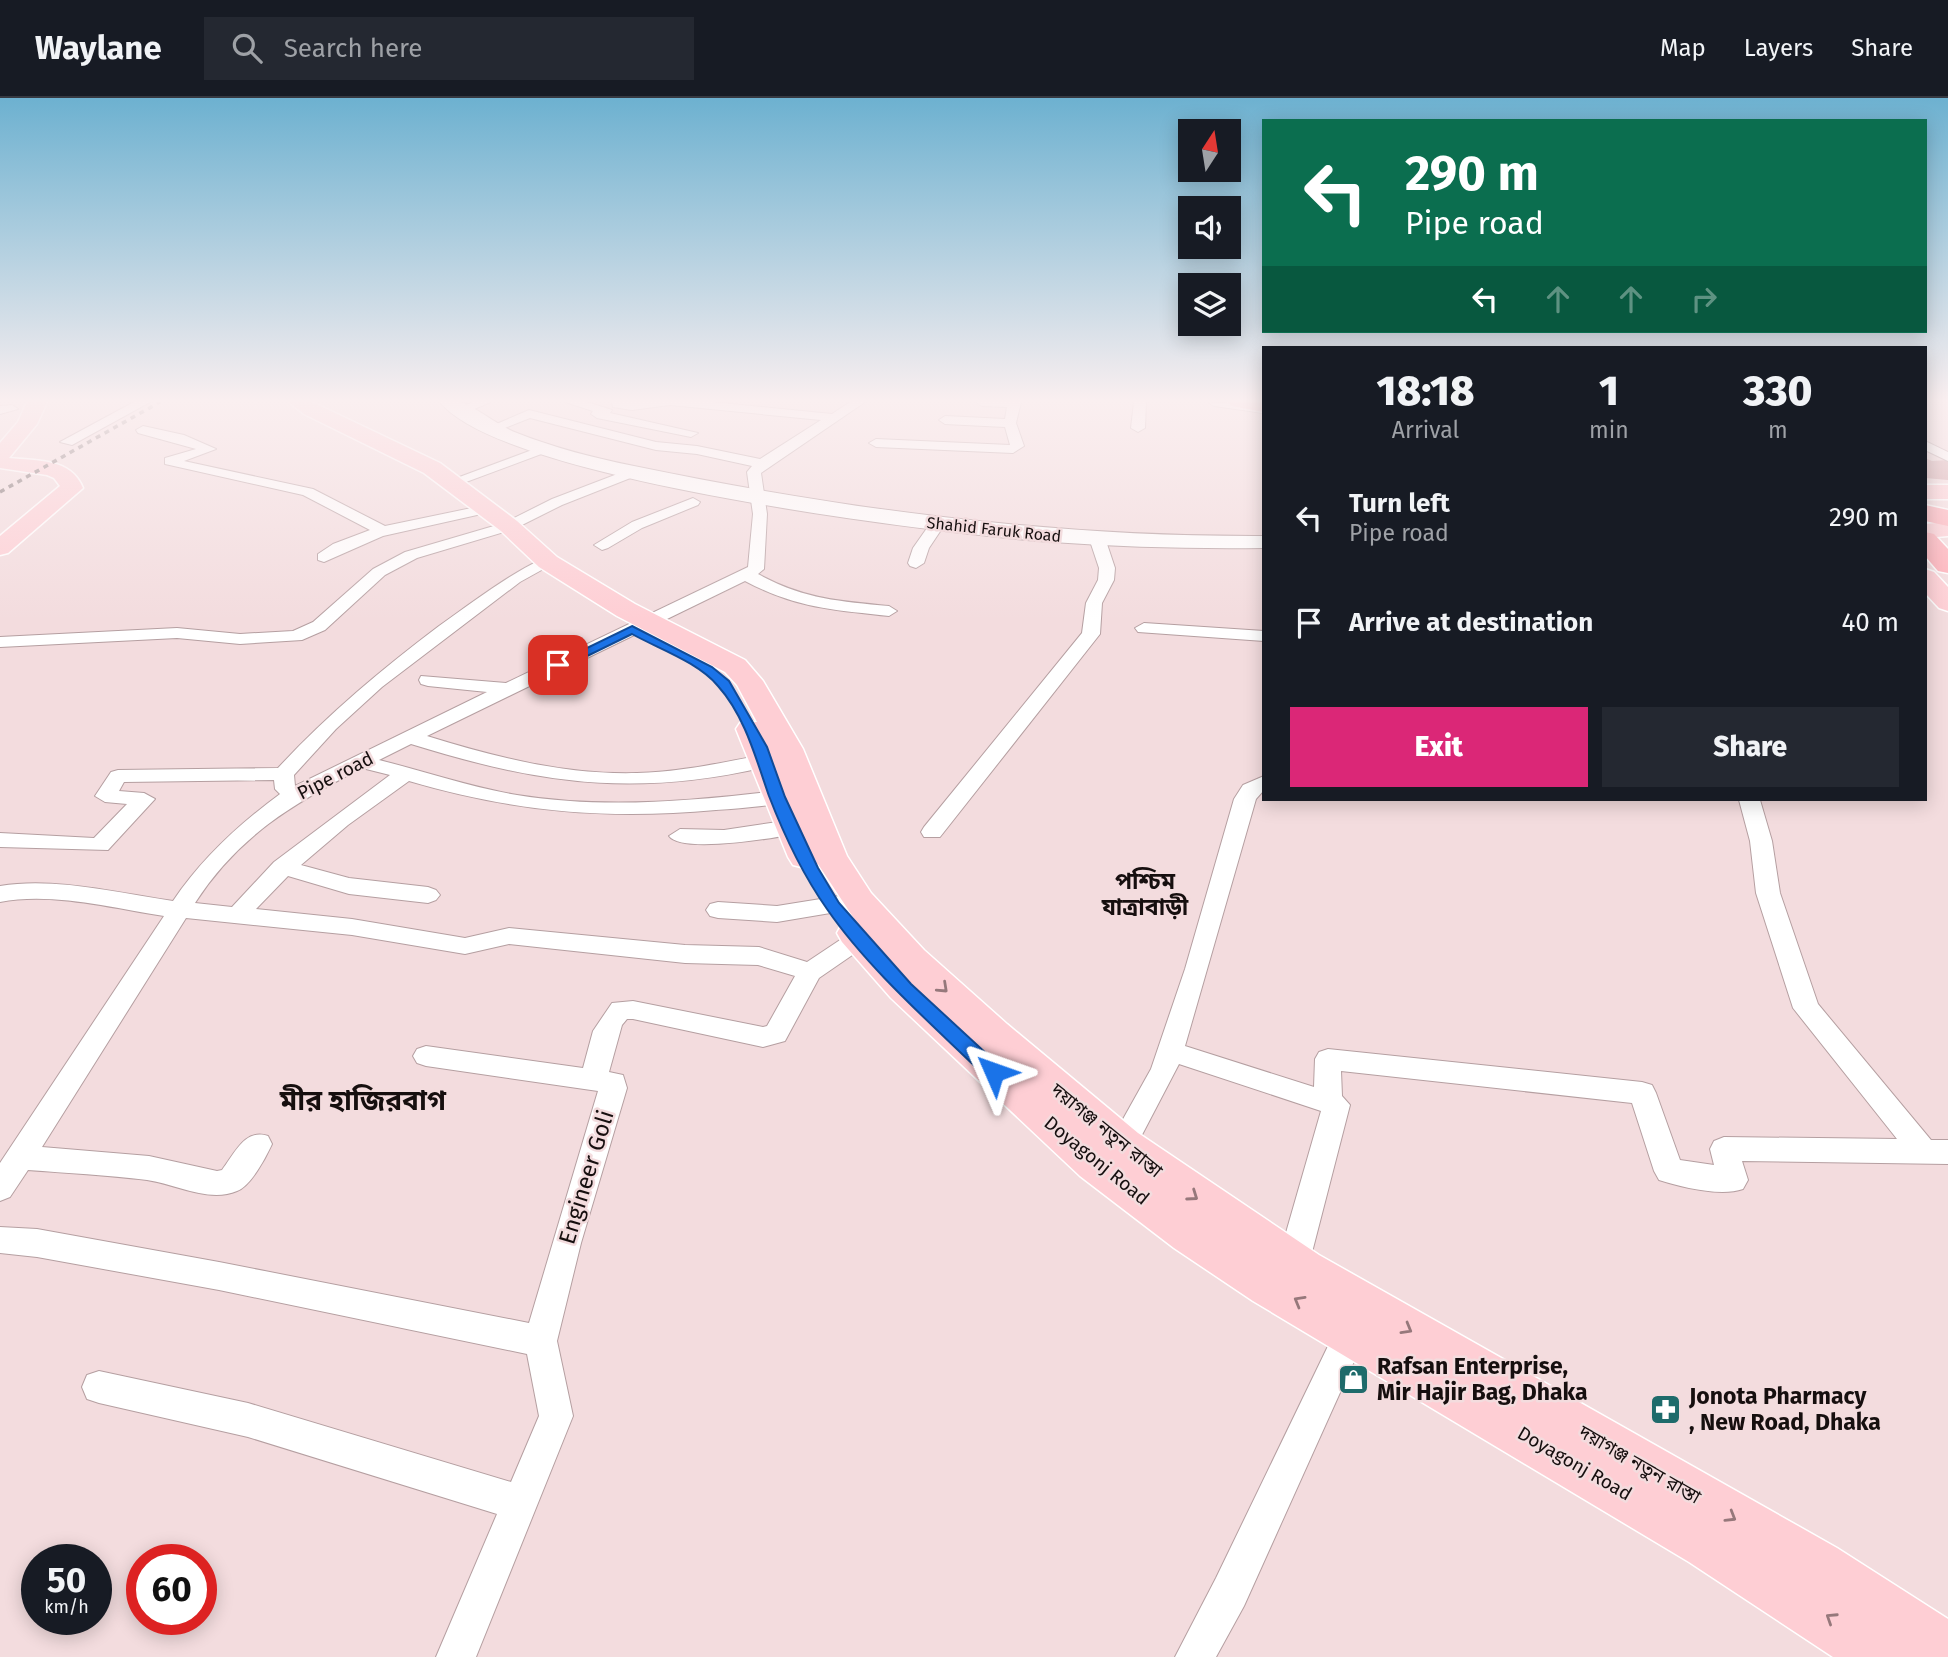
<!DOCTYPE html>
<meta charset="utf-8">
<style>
body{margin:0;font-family:"Fira Sans","Noto Sans Bengali",sans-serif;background:#242831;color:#f1f3f6;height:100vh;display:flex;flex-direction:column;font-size:26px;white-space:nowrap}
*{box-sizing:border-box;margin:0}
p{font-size:23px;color:#9ea1a6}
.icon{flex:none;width:38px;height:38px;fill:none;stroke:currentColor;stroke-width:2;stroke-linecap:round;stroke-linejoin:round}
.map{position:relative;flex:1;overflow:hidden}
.sheet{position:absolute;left:1262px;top:248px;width:665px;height:455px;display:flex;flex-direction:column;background:#171b24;border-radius:0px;box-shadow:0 4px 18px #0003}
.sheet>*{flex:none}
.guide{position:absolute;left:1262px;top:21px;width:665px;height:214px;border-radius:0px;box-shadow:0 4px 18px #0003;background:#0b6e4f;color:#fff;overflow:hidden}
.needle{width:46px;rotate:12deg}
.controls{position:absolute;left:1178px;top:21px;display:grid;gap:14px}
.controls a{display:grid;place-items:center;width:63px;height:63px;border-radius:0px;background:#171b24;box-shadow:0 4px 18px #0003;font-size:35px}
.speed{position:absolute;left:21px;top:1446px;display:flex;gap:14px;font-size:35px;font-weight:700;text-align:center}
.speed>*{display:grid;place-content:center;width:91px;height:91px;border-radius:50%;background:#171b24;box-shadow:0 4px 18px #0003;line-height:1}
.speed small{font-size:18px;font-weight:400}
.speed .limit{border:10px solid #d22;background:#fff;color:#111}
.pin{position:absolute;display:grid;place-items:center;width:60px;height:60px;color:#fff;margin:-30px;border-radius:14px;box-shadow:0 4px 10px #0006}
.me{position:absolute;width:77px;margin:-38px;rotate:313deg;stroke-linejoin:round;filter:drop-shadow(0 0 5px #0008)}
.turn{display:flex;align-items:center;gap:24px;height:147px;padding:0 28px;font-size:32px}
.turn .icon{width:91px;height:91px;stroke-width:2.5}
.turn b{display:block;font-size:49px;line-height:60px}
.lanes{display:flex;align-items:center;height:66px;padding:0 28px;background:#0003;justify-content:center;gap:35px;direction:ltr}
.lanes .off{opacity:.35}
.eta{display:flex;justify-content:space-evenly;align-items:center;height:119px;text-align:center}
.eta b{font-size:42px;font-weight:800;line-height:49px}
.action{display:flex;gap:14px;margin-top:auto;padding:14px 28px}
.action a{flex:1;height:80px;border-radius:0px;background:#db2777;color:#fff;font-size:28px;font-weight:800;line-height:80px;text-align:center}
.action a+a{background:#242831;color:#f1f3f6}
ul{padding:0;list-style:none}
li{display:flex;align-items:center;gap:21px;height:105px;padding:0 28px}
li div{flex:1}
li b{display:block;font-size:26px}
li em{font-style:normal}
header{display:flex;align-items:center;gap:42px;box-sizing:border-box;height:98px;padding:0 35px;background:#171b24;border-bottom:2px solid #363941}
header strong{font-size:33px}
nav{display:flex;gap:38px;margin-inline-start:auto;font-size:24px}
.search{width:490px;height:63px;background:#242831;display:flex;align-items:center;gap:18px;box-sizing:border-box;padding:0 24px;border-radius:0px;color:#9ea1a6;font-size:26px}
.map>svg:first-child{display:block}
.green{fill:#d2a3a7}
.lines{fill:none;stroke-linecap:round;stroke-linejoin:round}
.minor-casing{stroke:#b59fa1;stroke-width:2}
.secondary-casing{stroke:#b59fa1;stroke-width:2}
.primary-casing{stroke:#fff;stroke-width:3}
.motorway-casing{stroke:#fff;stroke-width:3}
.minor{fill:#fff;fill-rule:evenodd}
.secondary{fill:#fff;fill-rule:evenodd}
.primary{fill:#feced4;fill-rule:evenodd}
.motorway{fill:#feaeb7;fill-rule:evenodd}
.rail{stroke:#746667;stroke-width:3.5;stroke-dasharray:5 5;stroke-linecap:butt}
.oneway{stroke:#96787b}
.route{fill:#1a73e8;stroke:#114b97;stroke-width:2}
.labels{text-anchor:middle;stroke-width:5;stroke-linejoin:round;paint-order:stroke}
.far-street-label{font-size:16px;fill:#160f0f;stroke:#f3dcde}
.street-label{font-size:19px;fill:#160f0f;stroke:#f3dcde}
.quarter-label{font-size:23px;font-weight:bold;fill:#160f0f;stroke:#f3dcde}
.near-street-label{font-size:23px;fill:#160f0f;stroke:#f3dcde}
.near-poi-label{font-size:23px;font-weight:bold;fill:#160f0f;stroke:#f3dcde;text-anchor:start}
.near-quarter-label{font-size:28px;font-weight:bold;fill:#160f0f;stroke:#f3dcde}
</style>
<header>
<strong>Waylane</strong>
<div class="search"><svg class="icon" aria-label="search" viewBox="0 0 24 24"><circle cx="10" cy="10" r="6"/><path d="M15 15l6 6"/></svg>Search here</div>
<nav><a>Map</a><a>Layers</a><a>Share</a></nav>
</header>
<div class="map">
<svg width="1948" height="1559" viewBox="0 0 1948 1559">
<rect width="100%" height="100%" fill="#f3dcde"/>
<path class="green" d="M 1925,360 L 1932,363 L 1948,362 L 1948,382 L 1925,380 Z"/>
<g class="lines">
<defs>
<g id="minor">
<path d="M 134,304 L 150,304 L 72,347 L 60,344 Z"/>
<path d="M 473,304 L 491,304 L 460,317 L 454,313 Z"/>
<path d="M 565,304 L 587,304 L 612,312 L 610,315 L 698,335 L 691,339 L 597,320 L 591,316 L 593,313 Z"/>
<path d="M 612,304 L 712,304 L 832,316 L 850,304 L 865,304 L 761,375 L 767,416 L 764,471 L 758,476 C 804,501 838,503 889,508 L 897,513 L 889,518 C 832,512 796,510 745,483 L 427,638 C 495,659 565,677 637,675 C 685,674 733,662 780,654 L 787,656 L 790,660 L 787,664 C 645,700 549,689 411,646 L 379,662 C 424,673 469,689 517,697 C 609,712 702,702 794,691 L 804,697 L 801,701 C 774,708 744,710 716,712 C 607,722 515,714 409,683 L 348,727 L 301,767 L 349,780 L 428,789 L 436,792 L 440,797 L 436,802 L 428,805 L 349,796 L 288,778 L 256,811 L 352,821 L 465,840 L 509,830 L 685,847 L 759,849 L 807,864 L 864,826 L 880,826 L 884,832 L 880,838 L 819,880 L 785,943 L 763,949 L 633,921 L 627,921 L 622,927 L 609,974 L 623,977 L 627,990 L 581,1145 L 557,1243 L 573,1318 L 476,1559 L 436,1559 L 497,1416 L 248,1339 L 99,1305 L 87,1301 L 82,1289 L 87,1277 L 99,1273 L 248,1305 L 511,1384 L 539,1318 L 527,1256 L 219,1192 L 37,1159 L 0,1155 L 0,1129 L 37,1131 L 219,1164 L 529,1225 L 598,993 L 426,968 L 417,965 L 413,958 L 417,951 L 426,948 L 583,970 L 593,933 L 612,905 L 633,903 L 763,929 L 767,928 L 795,878 L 758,867 L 685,865 L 509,846 L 465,856 L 352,837 L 186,820 L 42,1049 L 149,1058 L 217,1073 L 222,1072 C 235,1055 245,1030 268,1038 L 272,1046 C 266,1059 251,1088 237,1093 C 209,1105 175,1086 147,1082 C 107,1077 67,1075 28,1072 L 10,1099 L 0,1103 L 0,1065 L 164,818 C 112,810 52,794 0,804 L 0,788 C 55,779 118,795 173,803 C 202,760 238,727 280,696 L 275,691 L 274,682 L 124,684 L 119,693 L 144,695 L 155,701 L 108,752 L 0,749 L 0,735 L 94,740 L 127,706 L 105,704 L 95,698 L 111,674 L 118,672 L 278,670 C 328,616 381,572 439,528 C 473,504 505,479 542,461 L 548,459 L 556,464 L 520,484 L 382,589 L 336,631 L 294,677 L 295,688 L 487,594 L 428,588 L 421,586 L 419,582 L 421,578 L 506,585 L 748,469 L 753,416 L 747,374 L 752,368 L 697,356 L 656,352 L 530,320 L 492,335 L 485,331 L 529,312 L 656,344 L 697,348 L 760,361 L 821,322 L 670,307 L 632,312 L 613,309 ZM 362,670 L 390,677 L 274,764 L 232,809 L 195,805 C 238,738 294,705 362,670 Z"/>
<path d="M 976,304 L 1021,304 L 1016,325 L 1024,348 L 1013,355 L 876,349 L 869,345 L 876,341 L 1010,347 L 1005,329 L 945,326 L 939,322 L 945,318 L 1005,321 L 1007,309 L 982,308 Z"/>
<path d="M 1134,304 L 1146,304 L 1145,330 L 1138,334 L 1131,330 Z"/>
<path d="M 1208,304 L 1259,308 L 1263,309 L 1264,315 L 1214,308 Z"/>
<path d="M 0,308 L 12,307 L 18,311 L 0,316 Z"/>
<path d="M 143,328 L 184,337 L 216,351 L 184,363 L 313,391 L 385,428 L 486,407 L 493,411 L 486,415 L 383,438 L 324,464 L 318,462 L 318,456 L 333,446 L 370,432 L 303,397 L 165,366 L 165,360 L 196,351 L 138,335 L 136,332 Z"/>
<path d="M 1925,343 L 1948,354 L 1948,363 L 1925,352 Z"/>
<path d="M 540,349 L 552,352 L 458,387 L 446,384 Z"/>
<path d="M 633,370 L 640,374 L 638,377 L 562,407 L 514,431 L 417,460 L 385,477 L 325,532 L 302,542 L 240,546 L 177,540 L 0,549 L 0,539 L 177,530 L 240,536 L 293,533 L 313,524 L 373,471 L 405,454 L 504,425 L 552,401 Z"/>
<path d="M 693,400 L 700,404 L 698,407 L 642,430 L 608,450 L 602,452 L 594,447 L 632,424 Z"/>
<path d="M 937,421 L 945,426 L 929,450 L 924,465 L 916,470 L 910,468 L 908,465 L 913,450 L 932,423 Z"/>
<path d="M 1097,435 L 1105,440 L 1115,470 L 1114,482 L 1102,505 L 1100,536 L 940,739 L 924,739 L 921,734 L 924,729 L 1082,535 L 1086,505 L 1098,482 L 1099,470 L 1089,440 Z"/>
<path d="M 1144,525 L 1264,533 L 1264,543 L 1138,534 L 1135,530 Z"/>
<path d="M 1264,678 L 1264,692 L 1256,701 L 1185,948 L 1314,989 L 1315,961 L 1319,954 L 1328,951 L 1642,984 L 1652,987 L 1656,995 L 1680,1062 L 1714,1067 L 1710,1051 L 1714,1043 L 1724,1039 L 1897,1041 L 1793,910 L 1756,795 L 1750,743 L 1739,702 L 1760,702 L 1772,743 L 1780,795 L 1818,906 L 1931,1042 L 1948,1042 L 1948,1066 L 1742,1063 L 1748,1082 L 1743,1091 C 1721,1099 1681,1089 1659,1082 L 1654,1073 L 1632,1005 L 1341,973 L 1342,998 L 1350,1007 L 1309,1166 L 1304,1176 L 1293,1180 L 1282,1176 L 1277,1166 L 1321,1013 L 1179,966 L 1132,1056 L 1122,1060 L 1112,1056 L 1108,1048 L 1151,971 L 1185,871 L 1234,701 L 1243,687 Z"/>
<path d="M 805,720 L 816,727 L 813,732 C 790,738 682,757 669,738 L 680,731 L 724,732 Z"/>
<path d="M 858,795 L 866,797 L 870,803 L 866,809 L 777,824 L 718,820 L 710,818 L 706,812 L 710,806 L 718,804 L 777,808 Z"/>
<path d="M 1354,1213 L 1365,1217 L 1370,1228 L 1244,1508 L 1216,1559 L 1175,1559 L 1216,1480 L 1343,1217 Z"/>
</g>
<path id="secondary" d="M 440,304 C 447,304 456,302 461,304 C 479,311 498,328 517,335 C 555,350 594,360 634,368 C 842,411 1051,439 1264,438 L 1264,450 C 1193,451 1123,449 1052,444 C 943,436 502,383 440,304 Z"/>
<g id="primary">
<path d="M 27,304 L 47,304 L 37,326 L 9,360 C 37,363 71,360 83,390 L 8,455 L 0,457 L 0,438 L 60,388 L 54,380 L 47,377 L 0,370 L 0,345 L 18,324 Z"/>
<path d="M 289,304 L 312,304 L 440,365 L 517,423 L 557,459 L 635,506 L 745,562 L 763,583 L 803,651 L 847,758 L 871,795 L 924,852 L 1007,926 L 1138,1035 L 1319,1157 L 1837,1450 L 1948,1521 L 1948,1559 L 1833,1559 L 1689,1464 L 1253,1203 L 1174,1150 L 1080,1078 L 891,900 L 842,844 L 837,835 L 842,826 L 855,822 L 818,766 L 805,770 L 793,767 L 788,759 L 736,631 L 740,625 L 757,624 L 737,587 L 725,574 L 617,518 L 539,469 L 501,433 L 424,375 L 304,316 Z"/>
<rect x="1925" y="387" width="23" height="14"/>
<path d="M 1948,424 L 1948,438 L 1925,440 L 1925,426 Z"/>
<path d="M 1925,471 L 1934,474 L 1948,489 L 1948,513 L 1939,510 L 1925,495 Z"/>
</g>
<g id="motorway">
<path d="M 1228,304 L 1264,304 L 1264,314 L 1232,308 Z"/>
<path d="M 1925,407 L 1948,412 L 1948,428 L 1925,423 Z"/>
<path d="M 1925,434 L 1934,436 L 1948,451 L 1948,475 L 1938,473 L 1925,458 Z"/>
</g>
</defs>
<use href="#minor" class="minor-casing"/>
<use href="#secondary" class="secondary-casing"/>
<use href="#primary" class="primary-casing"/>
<use href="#motorway" class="motorway-casing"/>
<use href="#minor" class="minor"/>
<use href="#secondary" class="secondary"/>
<use href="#primary" class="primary"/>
<use href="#motorway" class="motorway"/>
<path class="rail" d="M 0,394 L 160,304"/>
</g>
<defs><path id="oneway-chevron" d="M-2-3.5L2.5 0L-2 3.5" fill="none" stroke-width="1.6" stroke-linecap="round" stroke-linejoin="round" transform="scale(1.75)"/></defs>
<g class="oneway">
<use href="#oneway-chevron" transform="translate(943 890) rotate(43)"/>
<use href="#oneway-chevron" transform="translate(1193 1098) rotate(35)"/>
<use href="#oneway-chevron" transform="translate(1299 1203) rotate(-150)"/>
<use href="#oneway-chevron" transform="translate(1407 1231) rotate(30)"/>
<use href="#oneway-chevron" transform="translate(1731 1419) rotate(31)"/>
<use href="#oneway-chevron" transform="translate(1831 1520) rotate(-147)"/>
</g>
<linearGradient id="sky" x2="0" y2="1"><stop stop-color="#6db1d0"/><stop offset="0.58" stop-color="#faeff0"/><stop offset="1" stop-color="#faeff0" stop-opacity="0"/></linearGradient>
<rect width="1948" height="522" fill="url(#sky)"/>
<path class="route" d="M 632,528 L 712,569 L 729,583 L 767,649 L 785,699 L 818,770 L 839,805 L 911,886 L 1001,969 L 1003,974 L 1001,980 L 987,980 C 934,928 869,872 827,811 C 803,777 784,737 769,698 C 756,661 745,618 718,588 C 698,564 659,551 632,536 L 563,570 L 552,567 Z"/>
<defs>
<symbol id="shop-square" viewBox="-11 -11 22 22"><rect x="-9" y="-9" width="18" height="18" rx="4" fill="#1e6b6b" stroke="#f3dcde"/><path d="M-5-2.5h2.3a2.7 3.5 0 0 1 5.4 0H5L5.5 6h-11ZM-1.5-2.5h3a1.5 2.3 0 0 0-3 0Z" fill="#fff"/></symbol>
<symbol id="pharmacy-square" viewBox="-11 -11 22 22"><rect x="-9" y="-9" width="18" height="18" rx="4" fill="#1e6b6b" stroke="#f3dcde"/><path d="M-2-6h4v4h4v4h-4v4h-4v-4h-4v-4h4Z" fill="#fff"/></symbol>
</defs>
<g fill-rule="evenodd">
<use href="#shop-square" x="1336" y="1264" width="35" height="35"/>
<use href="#pharmacy-square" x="1648" y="1294" width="35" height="35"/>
</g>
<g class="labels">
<g class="far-street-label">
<text transform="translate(994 431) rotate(6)" y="6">Shahid Faruk Road</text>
</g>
<g class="street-label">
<text transform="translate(335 677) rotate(-27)" y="7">Pipe road</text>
<text transform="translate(1107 1032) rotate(39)" y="7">দয়াগঞ্জ নতুন রাস্তা</text>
<text transform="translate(1097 1062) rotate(39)" y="7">Doyagonj Road</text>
<text transform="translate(1575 1365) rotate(30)" y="7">Doyagonj Road</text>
<text transform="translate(1640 1366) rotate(30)" y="7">দয়াগঞ্জ নতুন রাস্তা</text>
</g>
<g class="quarter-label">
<text x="1145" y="791">পশ্চিম<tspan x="1145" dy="26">যাত্রাবাড়ী</tspan></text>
</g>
<g class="near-street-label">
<text transform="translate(586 1079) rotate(-73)" y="8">Engineer Goli</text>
</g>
<g class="near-poi-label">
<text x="1377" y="1276">Rafsan Enterprise,<tspan x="1377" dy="26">Mir Hajir Bag, Dhaka</tspan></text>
<text x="1689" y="1306">Jonota Pharmacy<tspan x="1689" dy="26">, New Road, Dhaka</tspan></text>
</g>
<g class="near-quarter-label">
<text x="363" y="1012">মীর হাজিরবাগ</text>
</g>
</g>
</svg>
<div class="controls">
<a><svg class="needle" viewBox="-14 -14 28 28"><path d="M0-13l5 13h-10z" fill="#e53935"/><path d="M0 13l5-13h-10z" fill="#9ea1a6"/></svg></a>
<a><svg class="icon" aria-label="sound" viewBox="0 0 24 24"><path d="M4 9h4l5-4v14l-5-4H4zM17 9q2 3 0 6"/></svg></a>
<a><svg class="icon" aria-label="layers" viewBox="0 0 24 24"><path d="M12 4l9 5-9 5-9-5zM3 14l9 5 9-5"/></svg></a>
</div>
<div class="speed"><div>50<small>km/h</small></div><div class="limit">60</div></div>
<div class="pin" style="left:558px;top:567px;background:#d93025"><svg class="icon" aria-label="arrive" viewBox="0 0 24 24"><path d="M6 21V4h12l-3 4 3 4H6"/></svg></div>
<svg class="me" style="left:994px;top:974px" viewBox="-20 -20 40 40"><path d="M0-17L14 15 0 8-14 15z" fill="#1a73e8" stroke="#fff" stroke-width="4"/></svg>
<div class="guide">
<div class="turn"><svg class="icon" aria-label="left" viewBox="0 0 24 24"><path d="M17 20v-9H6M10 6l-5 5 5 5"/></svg><div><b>290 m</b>Pipe road</div></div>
<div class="lanes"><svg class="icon" aria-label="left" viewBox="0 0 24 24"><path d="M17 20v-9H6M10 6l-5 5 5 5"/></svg><svg class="icon off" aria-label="ahead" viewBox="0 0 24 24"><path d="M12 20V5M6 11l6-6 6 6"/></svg><svg class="icon off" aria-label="ahead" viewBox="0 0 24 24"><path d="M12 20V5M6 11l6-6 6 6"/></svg><svg class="icon off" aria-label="right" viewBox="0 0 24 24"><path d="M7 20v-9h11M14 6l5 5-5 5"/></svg></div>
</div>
<section class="sheet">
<div class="eta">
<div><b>18:18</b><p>Arrival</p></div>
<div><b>1</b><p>min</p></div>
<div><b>330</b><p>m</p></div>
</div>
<ul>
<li><svg class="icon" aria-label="left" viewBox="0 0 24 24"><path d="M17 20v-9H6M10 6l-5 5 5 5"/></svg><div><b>Turn left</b><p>Pipe road</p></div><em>290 m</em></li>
<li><svg class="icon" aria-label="arrive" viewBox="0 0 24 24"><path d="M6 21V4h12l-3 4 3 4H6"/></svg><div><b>Arrive at destination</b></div><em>40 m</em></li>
</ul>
<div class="action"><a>Exit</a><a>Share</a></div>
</section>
</div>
